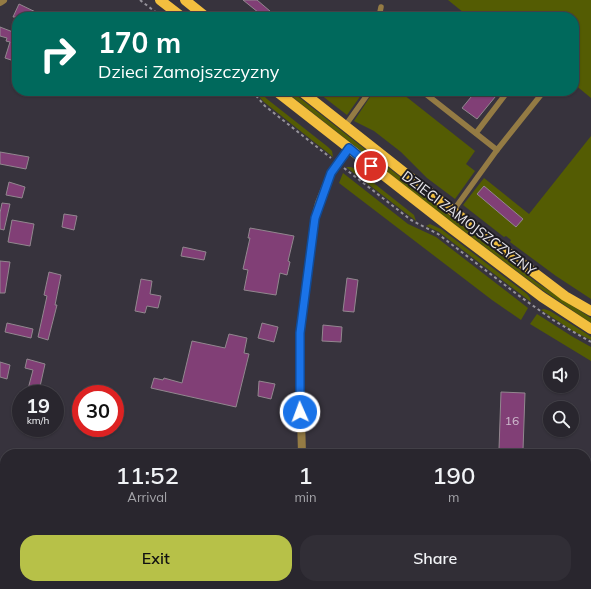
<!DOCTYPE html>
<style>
body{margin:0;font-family:Mulish,sans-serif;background:#312e36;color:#f1f3f6;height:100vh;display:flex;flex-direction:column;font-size:15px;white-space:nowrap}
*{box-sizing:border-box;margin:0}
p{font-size:13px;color:#a5a5aa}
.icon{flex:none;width:22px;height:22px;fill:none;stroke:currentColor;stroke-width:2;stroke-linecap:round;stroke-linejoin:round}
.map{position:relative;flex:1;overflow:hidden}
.panel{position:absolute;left:0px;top:449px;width:591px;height:140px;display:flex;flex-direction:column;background:#29262e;border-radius:16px 16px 0 0;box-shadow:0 1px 3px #0004,0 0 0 1px #45434a}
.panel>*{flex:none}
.top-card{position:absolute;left:12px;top:12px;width:567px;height:84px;border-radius:16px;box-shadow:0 1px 3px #0004,0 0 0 1px #45434a;background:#00695c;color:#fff;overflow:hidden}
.fabs{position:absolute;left:543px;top:357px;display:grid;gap:8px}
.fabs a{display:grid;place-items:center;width:36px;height:36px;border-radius:50%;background:#29262e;box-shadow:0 1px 3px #0004,0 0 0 1px #45434a;font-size:20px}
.speed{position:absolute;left:12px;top:385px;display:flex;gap:8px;font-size:20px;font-weight:700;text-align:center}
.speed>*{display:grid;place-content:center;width:52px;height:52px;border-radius:50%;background:#29262e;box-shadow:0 1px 3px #0004,0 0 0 1px #45434a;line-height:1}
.speed small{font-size:10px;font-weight:400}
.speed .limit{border:6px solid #d22;background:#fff;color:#111}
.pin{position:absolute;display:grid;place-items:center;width:34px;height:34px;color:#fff;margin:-17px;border:2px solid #fff;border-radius:50%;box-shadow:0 1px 4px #0007}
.me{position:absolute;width:44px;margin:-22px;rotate:358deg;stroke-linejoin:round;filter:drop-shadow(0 0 3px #0008)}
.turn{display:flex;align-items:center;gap:14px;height:84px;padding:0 20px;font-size:18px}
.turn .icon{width:52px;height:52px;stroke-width:2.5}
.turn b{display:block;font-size:28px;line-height:34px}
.eta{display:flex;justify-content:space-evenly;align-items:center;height:68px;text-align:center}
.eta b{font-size:24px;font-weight:600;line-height:28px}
.action{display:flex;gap:8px;margin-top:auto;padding:8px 20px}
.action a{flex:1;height:46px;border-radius:16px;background:#b7c148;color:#111;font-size:16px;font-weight:600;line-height:46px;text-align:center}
.action a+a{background:#312e36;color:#f1f3f6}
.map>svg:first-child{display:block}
.green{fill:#545c03}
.building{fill:#813f76;stroke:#92878f}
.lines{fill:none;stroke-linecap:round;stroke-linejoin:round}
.path{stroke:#96939b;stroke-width:2;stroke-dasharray:3 3;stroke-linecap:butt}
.service{stroke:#947b44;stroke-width:5.5}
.minor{stroke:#947b44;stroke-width:8}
.primary{stroke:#f3bf3f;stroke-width:10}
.route-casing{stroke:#114b97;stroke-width:10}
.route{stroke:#1a73e8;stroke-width:7}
.labels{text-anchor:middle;stroke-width:4;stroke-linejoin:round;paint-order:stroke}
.number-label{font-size:12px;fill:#cfbdcf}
.street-label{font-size:14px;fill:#e9e7ed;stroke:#1e1c21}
</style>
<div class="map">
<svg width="591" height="589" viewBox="0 0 591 589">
<rect width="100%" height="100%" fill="#37333d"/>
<g class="green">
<path d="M 448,0 L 591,0 L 591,98 L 574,84 L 574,17 L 469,17 Z"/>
<path d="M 254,91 L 259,91 L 267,99 L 328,147 L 332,151 L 333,157 L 264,102 Z"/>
<path d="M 285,91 L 291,91 L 441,209 L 536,282 L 591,318 L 591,323 L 538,287 L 441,214 Z"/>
<path d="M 316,91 L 364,91 L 347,115 Z"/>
<path d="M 374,91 L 399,91 L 475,151 L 466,164 L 475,171 L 455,199 L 427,178 L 401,152 L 374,131 L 354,121 Z"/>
<path d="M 591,136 L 591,299 L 556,276 L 510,242 L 511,240 L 506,236 L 504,237 L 463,205 L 484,178 L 529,214 Z"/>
<path d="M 346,167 L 351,167 L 356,169 L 414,215 L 416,221 Z"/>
<path d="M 343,173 L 408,224 L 436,237 L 528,308 L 521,320 L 492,300 L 339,183 Z"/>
<path d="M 430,224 L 441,229 L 527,294 L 530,298 L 531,302 L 439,232 L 426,226 Z"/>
<path d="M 544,309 L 550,311 L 587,334 L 591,337 L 591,340 L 573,331 L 541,310 Z"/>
<path d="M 537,314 L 573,337 L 591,347 L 591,361 L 530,324 Z"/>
<path d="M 586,563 L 591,567 L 591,589 L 550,589 L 554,584 L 586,584 Z"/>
</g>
<g class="building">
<path d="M 243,0 L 257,0 L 277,17 L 264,17 Z"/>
<path d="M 19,4 L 46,17 L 13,17 Z"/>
<path d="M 15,26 L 17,26 L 17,62 L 5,58 L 10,42 L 6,41 L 7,38 L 0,36 L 0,27 L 13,32 Z"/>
<path d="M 476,91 L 500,91 L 477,119 L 462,108 Z"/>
<path d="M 0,152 L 29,157 L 26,169 L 0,164 Z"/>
<path d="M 9,182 L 25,187 L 22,198 L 6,195 Z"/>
<path d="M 484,186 L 523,219 L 516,227 L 477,194 Z"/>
<path d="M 2,203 L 10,204 L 4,230 L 0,229 L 0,213 Z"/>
<path d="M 64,214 L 77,216 L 74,230 L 62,227 Z"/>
<path d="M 12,220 L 34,224 L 30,246 L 8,242 Z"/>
<path d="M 250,228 L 294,236 L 288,261 L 290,262 L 287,275 L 280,273 L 276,295 L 244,290 L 248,270 L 243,269 L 250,238 L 248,238 Z"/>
<path d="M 183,247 L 206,252 L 204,260 L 181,256 Z"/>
<path d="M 0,261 L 10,262 L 5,293 L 0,293 Z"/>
<path d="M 49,272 L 61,275 L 55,305 L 57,305 L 48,340 L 38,337 L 47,296 L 44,295 Z"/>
<path d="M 347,278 L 358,280 L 354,312 L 343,311 Z"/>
<path d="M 141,279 L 152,281 L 150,294 L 161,296 L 158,308 L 147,306 L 145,313 L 135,311 Z"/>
<path d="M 7,323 L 33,329 L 31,338 L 5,332 Z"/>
<path d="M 262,323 L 278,327 L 274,342 L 258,338 Z"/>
<path d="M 323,325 L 342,327 L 341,342 L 322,341 Z"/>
<path d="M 229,334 L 247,338 L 244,353 L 249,354 L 236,407 L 151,388 L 154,378 L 163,380 L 164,378 L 182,383 L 192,341 L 225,348 Z"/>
<path d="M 27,359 L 45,364 L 39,391 L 28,389 L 33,370 L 25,368 Z"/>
<path d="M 0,362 L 10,365 L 7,379 L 0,377 Z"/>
<path d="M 259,381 L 275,384 L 271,399 L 258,396 Z"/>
<path d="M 501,392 L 525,393 L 523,450 L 499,449 Z"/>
</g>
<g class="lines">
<g class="path">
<path d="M 140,0 L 162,17"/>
<path d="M 252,91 L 265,106 L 331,158"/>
<path d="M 344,168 L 411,220 L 438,234 L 518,295 L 553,320 L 591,342"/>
<path d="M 586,485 L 591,478"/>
</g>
<g class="service">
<path d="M 379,17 L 381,7"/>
<path d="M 422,91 L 497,150"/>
<path d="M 345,126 L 370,91"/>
<path d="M 476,133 L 508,91"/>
<path d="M 453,211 L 497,150 L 544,91"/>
<path d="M 586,557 L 591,560"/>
</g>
<g class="minor">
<path d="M 0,2 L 3,0"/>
<path d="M 302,454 L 299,344 L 312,239 L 315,218 L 319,203 L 331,173 L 349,148"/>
<path d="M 317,584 L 318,589"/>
</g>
<g class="primary">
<path d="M 160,0 L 182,17"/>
<path d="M 185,0 L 206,17"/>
<path d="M 276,91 L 451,228 L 542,297 L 591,329"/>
<path d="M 301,91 L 453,211 L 565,296 L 591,311"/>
<path d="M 586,501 L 591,494"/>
<path d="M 586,527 L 591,520"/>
<path d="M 524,589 L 527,584"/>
<path d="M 542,589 L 546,584"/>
</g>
</g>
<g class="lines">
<defs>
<path id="route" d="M 300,412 L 300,333 L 315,218 L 331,173 L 349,148 L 371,166"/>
</defs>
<use href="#route" class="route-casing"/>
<use href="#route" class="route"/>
</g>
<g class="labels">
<g class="number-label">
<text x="512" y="425">16</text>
</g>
<g class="street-label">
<text transform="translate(469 223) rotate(37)" y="5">DZIECI ZAMOJSZCZYZNY</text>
</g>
</g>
</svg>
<div class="fabs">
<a><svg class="icon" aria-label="sound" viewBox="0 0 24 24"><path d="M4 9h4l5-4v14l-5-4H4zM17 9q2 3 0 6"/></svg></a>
<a><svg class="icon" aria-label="search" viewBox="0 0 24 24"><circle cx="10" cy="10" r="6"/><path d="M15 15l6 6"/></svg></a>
</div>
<div class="speed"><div>19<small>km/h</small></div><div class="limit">30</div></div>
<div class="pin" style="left:371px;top:166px;background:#d93025"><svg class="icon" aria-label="arrive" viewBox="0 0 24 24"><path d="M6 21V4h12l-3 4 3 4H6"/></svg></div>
<svg class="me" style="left:300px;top:412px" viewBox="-20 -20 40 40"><circle r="17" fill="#1a73e8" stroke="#fff" stroke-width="3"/><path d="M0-11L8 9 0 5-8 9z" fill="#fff"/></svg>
<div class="top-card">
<div class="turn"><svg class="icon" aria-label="right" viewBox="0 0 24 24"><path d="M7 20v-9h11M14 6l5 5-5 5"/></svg><div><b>170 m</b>Dzieci Zamojszczyzny</div></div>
</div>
<section class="panel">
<div class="eta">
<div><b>11:52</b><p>Arrival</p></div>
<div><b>1</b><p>min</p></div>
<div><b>190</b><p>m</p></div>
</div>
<div class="action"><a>Exit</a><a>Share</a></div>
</section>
</div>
